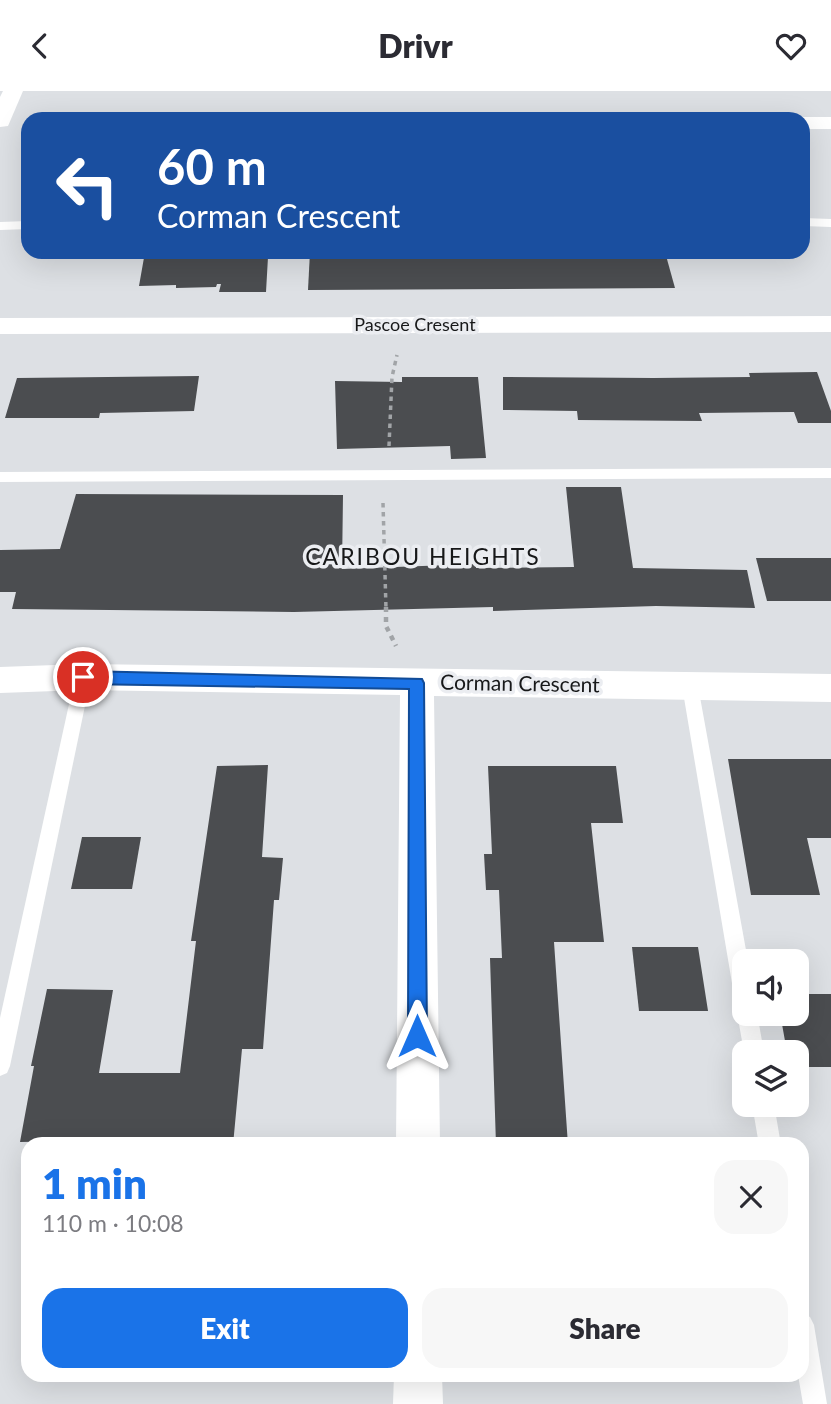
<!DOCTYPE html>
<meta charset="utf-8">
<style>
body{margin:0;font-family:Lato,sans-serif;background:#f7f7f7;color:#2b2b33;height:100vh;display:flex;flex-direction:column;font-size:26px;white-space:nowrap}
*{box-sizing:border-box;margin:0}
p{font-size:23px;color:#7c7c81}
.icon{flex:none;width:38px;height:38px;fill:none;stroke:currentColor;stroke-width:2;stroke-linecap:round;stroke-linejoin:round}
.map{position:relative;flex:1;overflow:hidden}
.side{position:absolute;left:21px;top:1046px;width:788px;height:245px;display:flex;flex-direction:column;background:#fff;border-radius:21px;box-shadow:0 7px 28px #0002}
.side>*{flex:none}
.top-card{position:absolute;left:21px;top:21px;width:789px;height:147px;border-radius:21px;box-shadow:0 7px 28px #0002;background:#1a4fa0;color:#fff;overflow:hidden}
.fabs{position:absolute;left:732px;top:858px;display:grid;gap:14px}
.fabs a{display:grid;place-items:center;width:77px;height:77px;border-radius:14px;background:#fff;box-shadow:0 7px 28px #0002;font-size:35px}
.pin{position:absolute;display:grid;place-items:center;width:60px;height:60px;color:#fff;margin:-30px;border:4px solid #fff;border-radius:50%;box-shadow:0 2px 7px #0007}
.me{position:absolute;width:77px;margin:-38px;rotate:0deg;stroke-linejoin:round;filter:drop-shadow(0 0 5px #0008)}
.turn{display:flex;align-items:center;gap:24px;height:147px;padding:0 21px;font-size:32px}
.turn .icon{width:91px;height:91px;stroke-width:2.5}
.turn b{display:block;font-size:49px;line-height:60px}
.round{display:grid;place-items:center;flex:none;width:74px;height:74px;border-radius:21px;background:#f7f7f7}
.overview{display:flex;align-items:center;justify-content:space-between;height:119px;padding:0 21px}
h1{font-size:42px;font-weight:800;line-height:52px;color:#1a73e8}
.button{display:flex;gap:14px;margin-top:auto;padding:14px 21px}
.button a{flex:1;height:80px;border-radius:21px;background:#1a73e8;color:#fff;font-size:28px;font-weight:800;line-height:80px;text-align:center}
.button a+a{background:#f7f7f7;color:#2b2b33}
header{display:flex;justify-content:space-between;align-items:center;height:91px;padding:0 21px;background:#fff;font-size:32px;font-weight:800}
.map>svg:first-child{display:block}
.building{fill:#4b4d50}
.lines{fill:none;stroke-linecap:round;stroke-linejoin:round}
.path-far1{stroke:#a1a4a7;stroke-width:3.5;stroke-dasharray:4.5 4.5;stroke-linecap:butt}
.path{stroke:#a1a4a7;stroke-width:4.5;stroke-dasharray:5 5;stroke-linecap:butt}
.service{fill:#fff;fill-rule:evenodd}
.minor{fill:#fff;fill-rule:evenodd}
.route{fill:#1a73e8;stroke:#114b97;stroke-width:2}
.labels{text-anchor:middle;stroke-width:7;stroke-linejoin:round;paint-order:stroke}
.far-street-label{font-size:18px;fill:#171819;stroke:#ebedf1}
.street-label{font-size:21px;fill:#171819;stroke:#ebedf1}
.neighbourhood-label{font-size:23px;letter-spacing:2px;fill:#171819;stroke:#ebedf1}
</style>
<header><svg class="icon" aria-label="back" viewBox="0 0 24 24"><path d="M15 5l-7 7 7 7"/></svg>Drivr<svg class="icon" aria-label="heart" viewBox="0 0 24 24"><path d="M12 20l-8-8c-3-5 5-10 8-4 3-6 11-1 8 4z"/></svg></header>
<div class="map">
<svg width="831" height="1313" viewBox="0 0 831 1313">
<rect width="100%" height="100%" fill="#dde0e4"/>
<g class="building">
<path d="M 145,161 L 253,161 L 253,167 L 268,166 L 266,201 L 219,201 L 221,193 L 217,193 L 216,196 L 176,197 L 176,194 L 139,195 Z"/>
<path d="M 310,161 L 665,161 L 675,197 L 308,199 Z"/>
<path d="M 817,281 L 831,320 L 831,332 L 798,332 L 794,321 L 699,322 L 702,330 L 578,329 L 577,320 L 503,319 L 503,286 L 654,287 L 750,286 L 749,282 Z"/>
<path d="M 199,285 L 194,320 L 100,322 L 99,327 L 5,327 L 17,287 Z"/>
<path d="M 402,286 L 478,286 L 486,367 L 451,368 L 450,355 L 337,358 L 335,290 L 402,291 Z"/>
<path d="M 566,396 L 621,396 L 633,477 L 747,479 L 755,517 L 656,515 L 493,520 L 493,516 L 294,521 L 12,518 L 16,501 L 0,501 L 0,459 L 60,458 L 76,403 L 343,404 L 342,478 L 476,473 L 476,477 L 574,476 Z"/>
<path d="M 756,467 L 831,467 L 831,510 L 767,510 Z"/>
<path d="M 728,668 L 831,668 L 831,747 L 807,747 L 820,804 L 751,804 Z"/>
<path d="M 268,674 L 262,766 L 283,767 L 279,809 L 274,809 L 263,958 L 242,958 L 233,1054 L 118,1054 L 119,1049 L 20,1051 L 34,975 L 31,975 L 47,898 L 113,899 L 99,982 L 180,982 L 196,850 L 191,850 L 217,675 Z"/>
<path d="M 488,675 L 616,675 L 623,732 L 591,732 L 604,851 L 554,851 L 568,1054 L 496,1054 L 490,867 L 502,867 L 499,799 L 486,799 L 484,763 L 492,763 Z"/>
<path d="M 82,746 L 141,746 L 132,798 L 71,798 Z"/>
<path d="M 632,856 L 698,856 L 708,920 L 639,920 Z"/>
<path d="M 796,903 L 831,903 L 831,976 L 796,976 L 796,961 L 787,961 L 780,922 L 796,922 Z"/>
</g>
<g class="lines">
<g class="path-far1">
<path d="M 389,355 L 392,286 L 397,264"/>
<path d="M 383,412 L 386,518"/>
</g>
<path class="path" d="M 386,516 L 386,535 L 396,555"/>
<g class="service">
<path d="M 803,127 L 831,128 L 831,136 L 803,135 Z"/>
<path d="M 28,130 L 28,138 L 0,139 L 0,131 Z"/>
<path d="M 831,377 L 831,387 L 0,391 L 0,381 Z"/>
<path d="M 83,579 L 89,581 L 91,586 L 10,975 L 7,982 L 0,985 L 0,927 L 75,586 L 77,581 Z"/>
<path d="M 690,588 L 696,590 L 698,595 L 748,870 L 744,870 L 744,922 L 757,922 L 764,961 L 744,961 L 737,922 L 743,914 L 737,911 L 734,904 L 682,595 L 684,590 Z"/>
<path d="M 752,1013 L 774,1013 L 781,1054 L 759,1054 Z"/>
<path d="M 802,1222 L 810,1226 L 814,1234 L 827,1313 L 803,1313 L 798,1284 L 802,1284 Z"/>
</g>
<g class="minor">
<path d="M 3,0 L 23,0 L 8,35 L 0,36 L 0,6 Z"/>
<path d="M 803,26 L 831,26 L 831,38 L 803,38 L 803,28 L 795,28 Z"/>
<path d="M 831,225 L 831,241 L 0,243 L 0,227 Z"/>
<path d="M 83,573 L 831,583 L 831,611 L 434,605 L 440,1054 L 396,1054 L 400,604 L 83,599 L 0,602 L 0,576 Z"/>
<path d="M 394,1284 L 442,1284 L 443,1313 L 393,1313 Z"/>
</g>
</g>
<path class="route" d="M 83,580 L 422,588 L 424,592 L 427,945 L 424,952 L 417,954 L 411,952 L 408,945 L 409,598 L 83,593 L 75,586 Z"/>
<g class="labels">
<g class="far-street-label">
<text x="415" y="240">Pascoe Cresent</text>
</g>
<g class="street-label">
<text transform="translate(520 593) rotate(1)" y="7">Corman Crescent</text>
</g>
<g class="neighbourhood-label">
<text x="423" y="474">CARIBOU HEIGHTS</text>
</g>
</g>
</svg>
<div class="fabs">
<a><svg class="icon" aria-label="sound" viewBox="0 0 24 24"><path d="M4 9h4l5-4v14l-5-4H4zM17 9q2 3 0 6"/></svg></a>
<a><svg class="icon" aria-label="layers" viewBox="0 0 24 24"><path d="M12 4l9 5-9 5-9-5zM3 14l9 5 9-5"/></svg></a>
</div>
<div class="pin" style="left:83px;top:586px;background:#d93025"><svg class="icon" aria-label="arrive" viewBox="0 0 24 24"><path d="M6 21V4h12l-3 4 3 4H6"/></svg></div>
<svg class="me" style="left:417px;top:945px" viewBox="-20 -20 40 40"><path d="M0-17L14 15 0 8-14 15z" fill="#1a73e8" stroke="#fff" stroke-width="4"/></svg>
<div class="top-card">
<div class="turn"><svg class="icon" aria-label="left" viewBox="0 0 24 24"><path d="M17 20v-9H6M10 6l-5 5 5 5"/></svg><div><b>60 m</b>Corman Crescent</div></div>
</div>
<section class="side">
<div class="overview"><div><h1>1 min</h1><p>110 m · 10:08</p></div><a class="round"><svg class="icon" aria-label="close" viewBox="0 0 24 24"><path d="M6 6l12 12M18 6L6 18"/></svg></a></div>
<div class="button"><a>Exit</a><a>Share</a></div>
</section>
</div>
